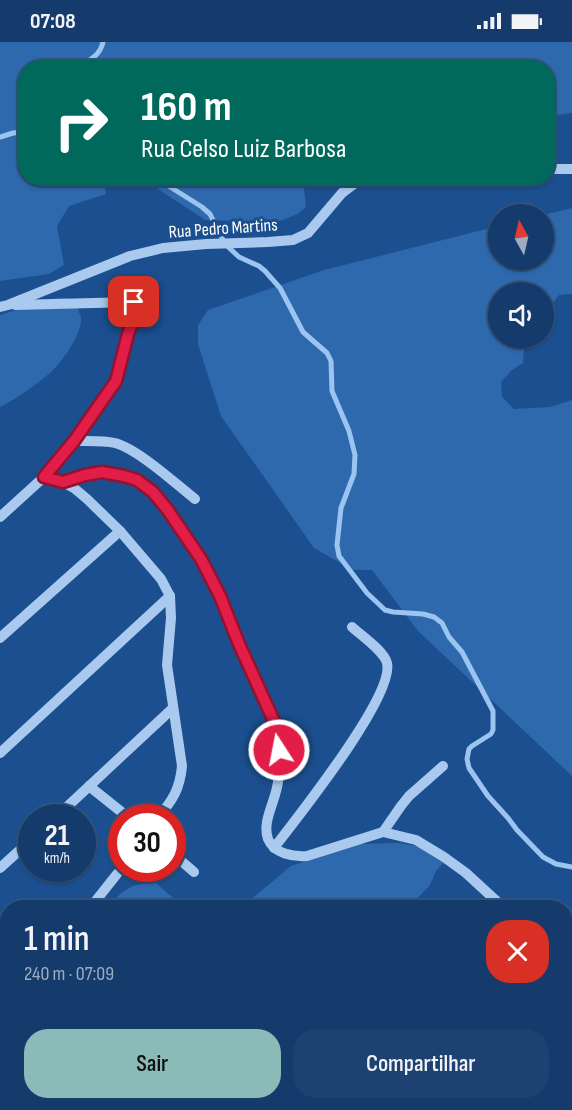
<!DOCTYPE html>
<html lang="pt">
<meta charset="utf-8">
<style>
body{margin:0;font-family:"Sofia Sans Condensed",sans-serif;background:#1d4271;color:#f1f3f6;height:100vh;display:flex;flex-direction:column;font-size:22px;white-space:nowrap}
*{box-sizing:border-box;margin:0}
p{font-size:20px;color:#9dadc1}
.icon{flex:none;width:33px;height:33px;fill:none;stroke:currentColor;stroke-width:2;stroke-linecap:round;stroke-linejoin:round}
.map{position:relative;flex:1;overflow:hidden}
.details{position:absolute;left:0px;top:858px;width:573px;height:210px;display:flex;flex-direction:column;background:#143b6b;border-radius:24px 24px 0 0;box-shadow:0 2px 4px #0004,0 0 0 2px #33557e}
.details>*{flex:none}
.guide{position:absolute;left:18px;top:18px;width:537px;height:126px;border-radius:24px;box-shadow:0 2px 4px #0004,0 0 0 2px #33557e;background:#00695c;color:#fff;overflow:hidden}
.needle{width:39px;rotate:352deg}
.controls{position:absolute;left:488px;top:162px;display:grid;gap:12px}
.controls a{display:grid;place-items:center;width:66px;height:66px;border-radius:50%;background:#143b6b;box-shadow:0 2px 4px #0004,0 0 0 2px #33557e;font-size:30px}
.speed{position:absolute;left:18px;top:762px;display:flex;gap:12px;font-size:30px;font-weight:700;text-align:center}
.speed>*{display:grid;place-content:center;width:78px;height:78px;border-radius:50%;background:#143b6b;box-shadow:0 2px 4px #0004,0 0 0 2px #33557e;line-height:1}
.speed small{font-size:15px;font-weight:400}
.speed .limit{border:9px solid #d22;background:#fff;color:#111}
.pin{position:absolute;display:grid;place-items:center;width:51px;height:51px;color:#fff;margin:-26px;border-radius:12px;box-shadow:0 3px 9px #0006}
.me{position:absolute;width:66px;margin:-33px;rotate:349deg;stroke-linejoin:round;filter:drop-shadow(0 0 4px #0008)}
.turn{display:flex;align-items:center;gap:21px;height:126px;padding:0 24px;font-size:27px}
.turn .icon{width:78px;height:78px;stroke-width:2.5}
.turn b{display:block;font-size:42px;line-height:51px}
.round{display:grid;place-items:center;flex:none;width:63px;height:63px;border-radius:24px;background:#1d4271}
.headline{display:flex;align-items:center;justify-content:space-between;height:102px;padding:0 24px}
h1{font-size:36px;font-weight:600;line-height:45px}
.primary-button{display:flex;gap:12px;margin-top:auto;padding:12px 24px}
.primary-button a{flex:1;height:69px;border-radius:24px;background:#8bbbb9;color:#111;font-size:24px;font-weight:600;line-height:69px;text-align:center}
.primary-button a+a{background:#1d4271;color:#f1f3f6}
.status{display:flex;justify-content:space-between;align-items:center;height:42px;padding:0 30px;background:#143b6b;direction:ltr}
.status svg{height:16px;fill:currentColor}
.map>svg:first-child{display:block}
.green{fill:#2e69ad}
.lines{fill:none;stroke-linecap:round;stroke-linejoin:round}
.stream{stroke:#9cc4f0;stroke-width:5}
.minor{stroke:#a9c9ee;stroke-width:10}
.route-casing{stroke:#92132f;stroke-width:15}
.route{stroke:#e11d48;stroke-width:10}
.labels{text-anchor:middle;stroke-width:6;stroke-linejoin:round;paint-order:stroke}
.street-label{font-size:18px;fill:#fff;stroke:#1b4f8f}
</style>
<div class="status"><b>07:08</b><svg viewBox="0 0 49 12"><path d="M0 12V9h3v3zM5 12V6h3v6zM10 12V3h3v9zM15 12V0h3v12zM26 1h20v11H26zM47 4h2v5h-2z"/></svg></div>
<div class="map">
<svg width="572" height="1068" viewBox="0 0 572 1068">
<rect width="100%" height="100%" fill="#1b4f8f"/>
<g class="green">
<path d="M 0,0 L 572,0 L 572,71 L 557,73 L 548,73 L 548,26 L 26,26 L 26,136 L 104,137 L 106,152 L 69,164 L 57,184 L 64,223 L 49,232 L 0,239 Z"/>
<path d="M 143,137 L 303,137 L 306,165 L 298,172 L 277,180 L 205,178 Z"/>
<path d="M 572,166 L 572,252 L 559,253 L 543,273 L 543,250 L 498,250 L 498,296 L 521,296 L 524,305 L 523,321 L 512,328 L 501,340 L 502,355 L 514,367 L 550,365 L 572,358 L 572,734 L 418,589 L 372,528 L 353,528 L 314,506 L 221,374 L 198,302 L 198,283 L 208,268 L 324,228 L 498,184 L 498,218 L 543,218 L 543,173 Z"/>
<path d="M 56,256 C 66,255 74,257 78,267 C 78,268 81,275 81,276 C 82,293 62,320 50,331 C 37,342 15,358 0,365 L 0,273 Z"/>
<path d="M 400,801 L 422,805 L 439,813 L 443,821 L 436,829 L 430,843 L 409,865 L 237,866 L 255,854 L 291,824 L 359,802 Z"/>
<path d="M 155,840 L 183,865 L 107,865 C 126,846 128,843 155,840 Z"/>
<path d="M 7,964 L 8,1060 L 175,1061 L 167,1068 L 0,1068 L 0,970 Z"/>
</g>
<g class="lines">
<g class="stream">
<path d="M 79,26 C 90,17 100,14 103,0"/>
<path d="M 0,95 L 13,91 L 26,90"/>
<path d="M 156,136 L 202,165 L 210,172 L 225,202 L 239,215 L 259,224 L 265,229 L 280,246 L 303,290 L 327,311 L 331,319 L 332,349 L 349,389 L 355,413 L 354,432 L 341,466 L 337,503 L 339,514 L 367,551 L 385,568 L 393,570 L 423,572 L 434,575 L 442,581 L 449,595 L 462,610 L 493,669 L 493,688 L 491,692 L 472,704 L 469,707 L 467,717 L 469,726 L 488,754 L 508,776 L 517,788 L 543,815 L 556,822 L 572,825"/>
<path d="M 444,1068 L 455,1062 L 462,1060"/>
</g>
<g class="minor">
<path d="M 548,127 L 572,127"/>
<path d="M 0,265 L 8,263 L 130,214 L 163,206 L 206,202 L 268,200 L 293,198 L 308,191 L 342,151 L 362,136"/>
<path d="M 74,399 C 87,399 102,398 115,401 C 138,407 176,442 195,457"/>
<path d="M 44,435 L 63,440 L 74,446 L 87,457 L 120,489 L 161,537 L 170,554 L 171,576 L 167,623 L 182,724 C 180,746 173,759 157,776"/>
<path d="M 63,440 C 87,432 114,425 137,439 C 166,455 209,526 221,556 C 228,571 233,587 239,603 C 254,637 277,671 279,709 C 279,720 280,734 277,745 C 274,762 262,780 268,797 C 274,812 294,815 307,814 L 383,790"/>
<path d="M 0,475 L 44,435 L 74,399 L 116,339 L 128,292 L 138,267 L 137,262 L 133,260 L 15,263"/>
<path d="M 0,596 L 120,489"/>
<path d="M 0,711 L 170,554"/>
<path d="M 89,744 L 129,776"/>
<path d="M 55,776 L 172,667"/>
<path d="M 383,790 L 416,798 L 444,815 L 466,831 L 504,866"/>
<path d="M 383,790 L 401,764 L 409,754 L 443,724"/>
<path d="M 274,806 C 296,777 395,654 387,621 C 384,609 362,594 352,585"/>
<path d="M 172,811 L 194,830"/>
<path d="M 0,826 L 32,797"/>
<path d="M 90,866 L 117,832"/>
<path d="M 0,901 L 8,910"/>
<path d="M 566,950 L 572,960"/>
</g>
</g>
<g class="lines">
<defs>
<path id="route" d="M 134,260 L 137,262 L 138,267 L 128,292 L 116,339 L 74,399 L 44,435 L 63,440 L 85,433 L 102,430 L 124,434 L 137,438 L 153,450 L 167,467 L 201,517 L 220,554 L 239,602 L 273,677 L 279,708"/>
</defs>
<use href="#route" class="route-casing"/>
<use href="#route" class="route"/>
</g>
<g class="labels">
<g class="street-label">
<text transform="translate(223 186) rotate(-4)" y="6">Rua Pedro Martins</text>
</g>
</g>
</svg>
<div class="controls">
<a><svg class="needle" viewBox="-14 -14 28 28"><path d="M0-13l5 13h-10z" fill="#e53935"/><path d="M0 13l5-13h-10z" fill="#9dadc1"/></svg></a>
<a><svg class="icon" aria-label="sound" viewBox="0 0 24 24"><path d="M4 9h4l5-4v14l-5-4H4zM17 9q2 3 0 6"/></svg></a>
</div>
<div class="speed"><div>21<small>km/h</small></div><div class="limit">30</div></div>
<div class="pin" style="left:134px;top:260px;background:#d93025"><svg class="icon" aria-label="arrive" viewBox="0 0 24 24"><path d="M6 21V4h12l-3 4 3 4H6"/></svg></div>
<svg class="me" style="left:279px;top:708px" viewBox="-20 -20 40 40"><circle r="17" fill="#e11d48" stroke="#fff" stroke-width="3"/><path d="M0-11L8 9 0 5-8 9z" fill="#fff"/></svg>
<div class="guide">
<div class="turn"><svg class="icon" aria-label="right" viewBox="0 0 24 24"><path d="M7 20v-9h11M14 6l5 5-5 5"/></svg><div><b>160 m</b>Rua Celso Luiz Barbosa</div></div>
</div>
<section class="details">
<div class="headline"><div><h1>1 min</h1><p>240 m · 07:09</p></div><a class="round" style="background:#d93025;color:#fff"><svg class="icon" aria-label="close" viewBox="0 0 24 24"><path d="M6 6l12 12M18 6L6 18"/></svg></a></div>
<div class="primary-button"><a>Sair</a><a>Compartilhar</a></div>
</section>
</div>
